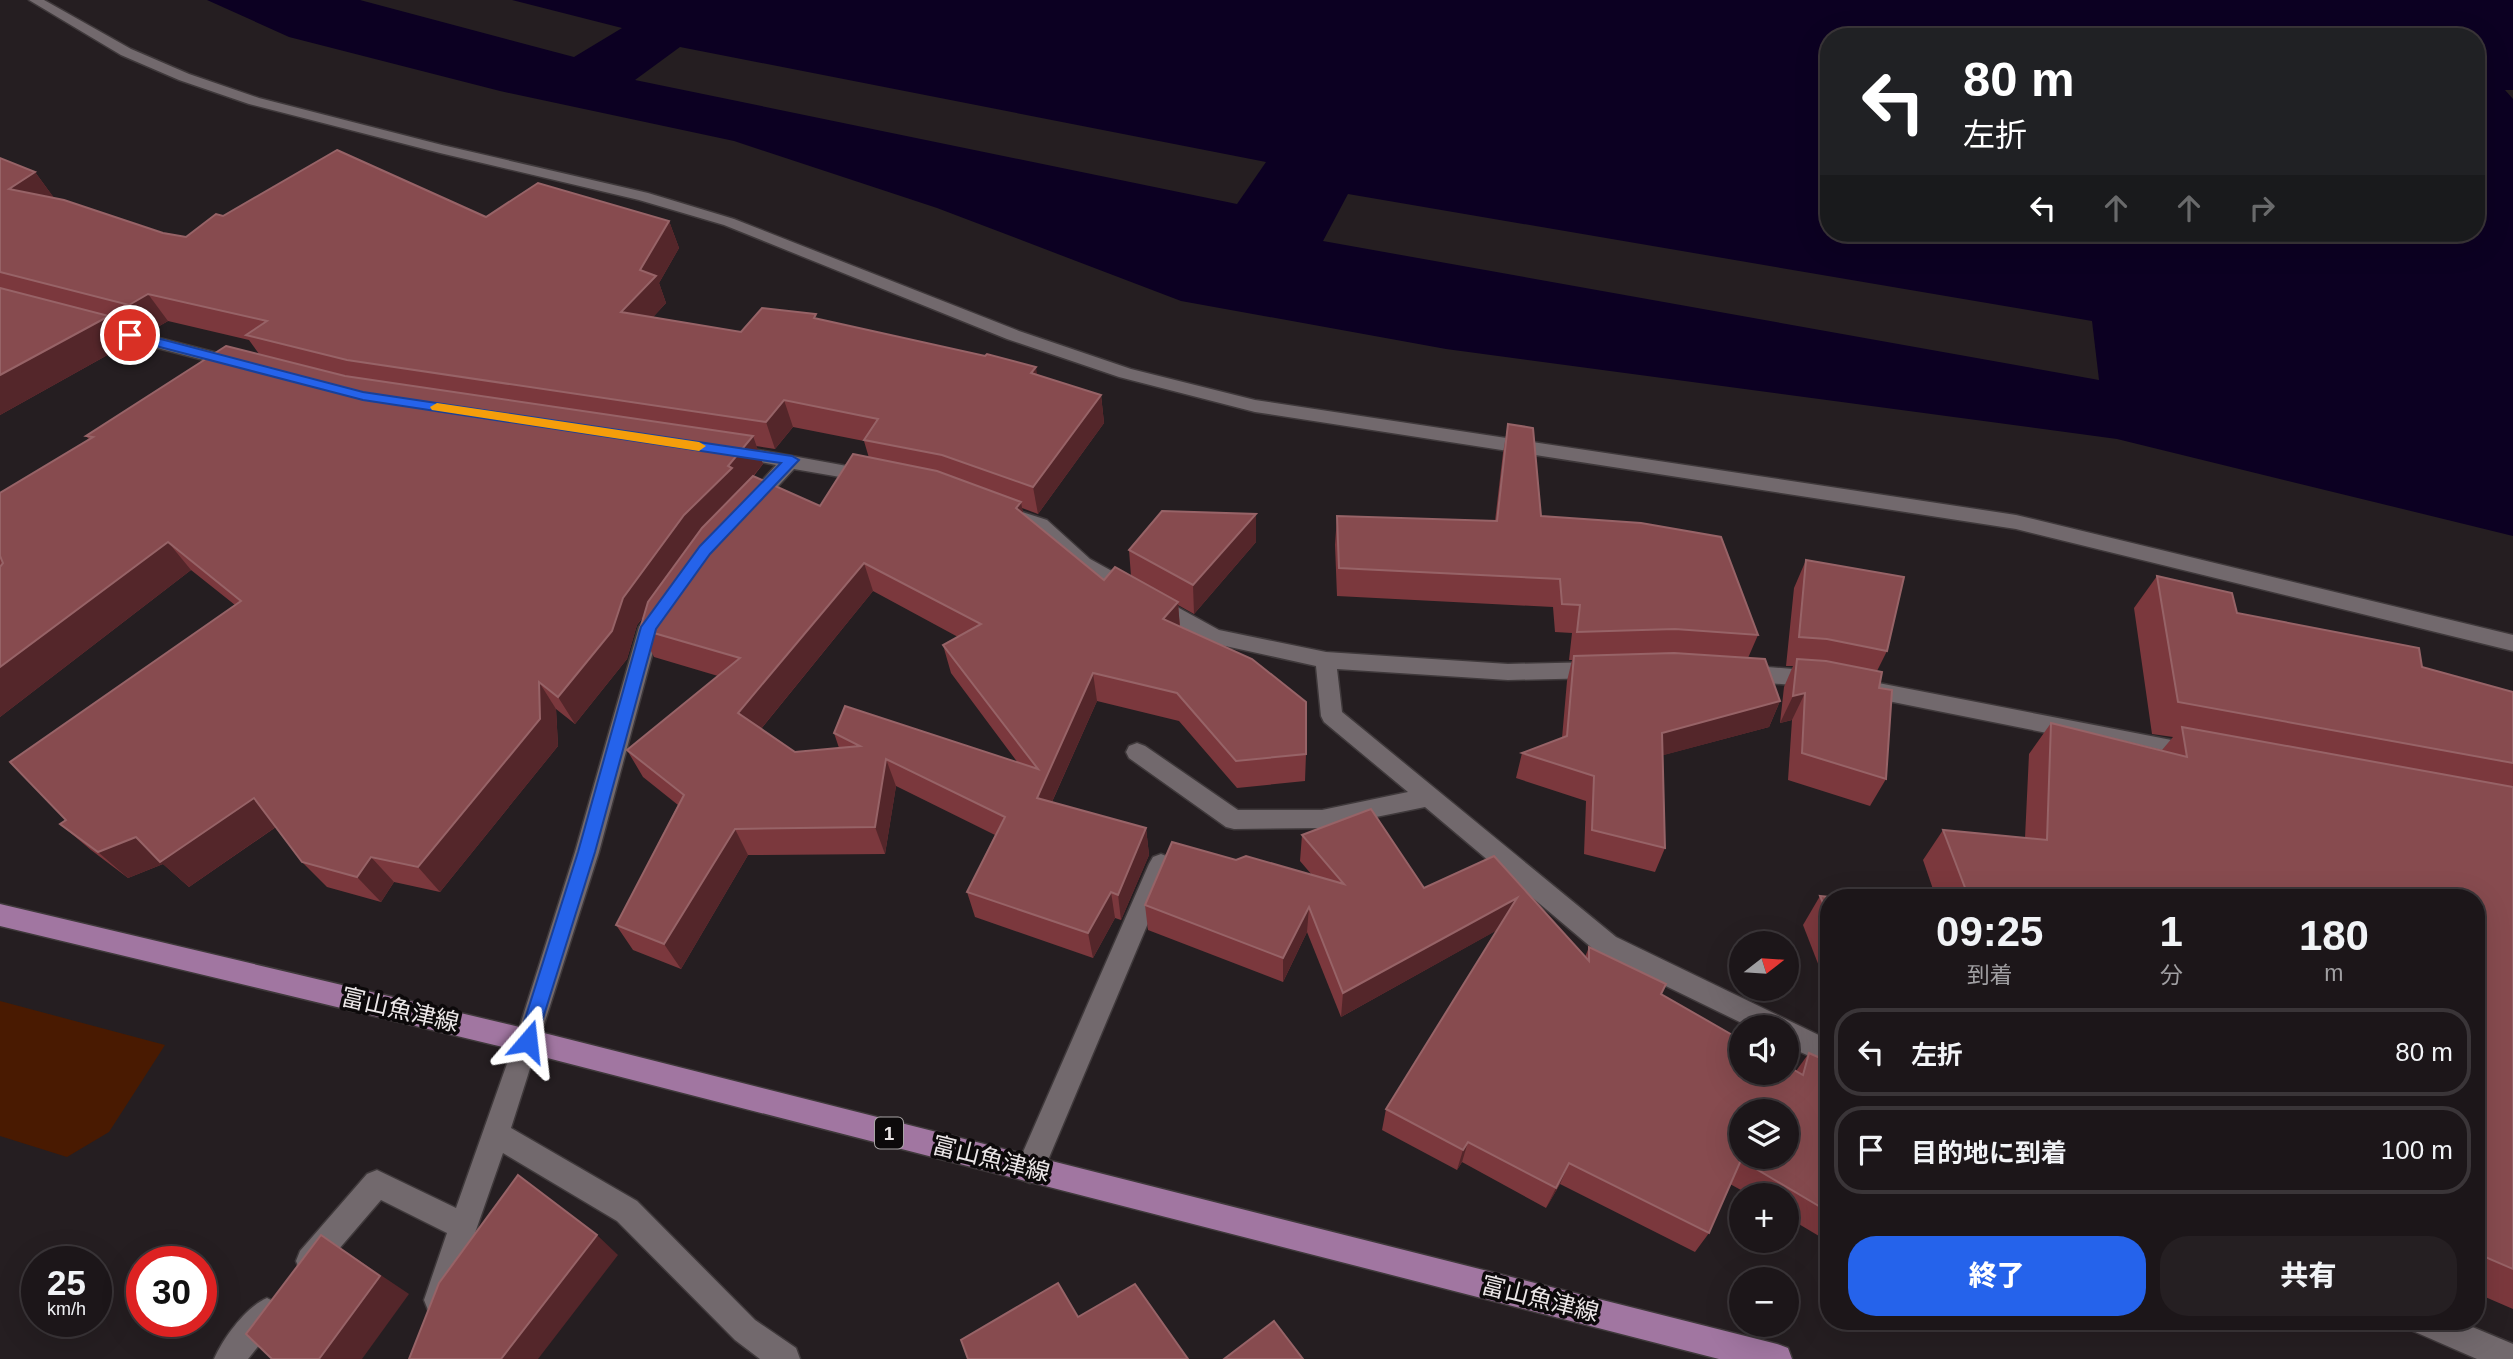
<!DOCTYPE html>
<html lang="ja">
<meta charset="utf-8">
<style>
body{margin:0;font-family:Helvetica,"Noto Sans JP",sans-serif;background:#251f22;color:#f1f3f6;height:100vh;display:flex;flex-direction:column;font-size:26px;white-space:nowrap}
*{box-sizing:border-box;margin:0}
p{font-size:23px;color:#a09fa2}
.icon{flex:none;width:38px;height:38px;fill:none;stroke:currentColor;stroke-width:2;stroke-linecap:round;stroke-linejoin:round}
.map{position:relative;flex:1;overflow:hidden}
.drawer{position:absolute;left:1820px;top:889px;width:665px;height:441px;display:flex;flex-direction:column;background:#1c1619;border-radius:28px;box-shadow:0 7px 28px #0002,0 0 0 2px #3a3538}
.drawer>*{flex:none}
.banner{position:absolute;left:1820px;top:28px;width:665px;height:214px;border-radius:28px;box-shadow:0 7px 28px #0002,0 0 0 2px #3a3538;background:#202124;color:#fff;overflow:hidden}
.needle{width:46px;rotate:73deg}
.controls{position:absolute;left:1729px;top:931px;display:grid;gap:14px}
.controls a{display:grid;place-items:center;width:70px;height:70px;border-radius:50%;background:#1c1619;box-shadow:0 7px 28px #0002,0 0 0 2px #3a3538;font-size:35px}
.speed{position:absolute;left:21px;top:1246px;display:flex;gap:14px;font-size:35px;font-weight:700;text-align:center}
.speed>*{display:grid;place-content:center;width:91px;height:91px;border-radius:50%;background:#1c1619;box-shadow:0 7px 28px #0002,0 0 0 2px #3a3538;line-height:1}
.speed small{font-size:18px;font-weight:400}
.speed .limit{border:10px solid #d22;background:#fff;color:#111}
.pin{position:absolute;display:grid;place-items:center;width:60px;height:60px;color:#fff;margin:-30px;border:4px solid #fff;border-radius:50%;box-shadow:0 2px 7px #0007}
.me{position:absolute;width:77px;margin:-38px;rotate:17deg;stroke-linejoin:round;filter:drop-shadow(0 0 5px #0008)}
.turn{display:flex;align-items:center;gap:24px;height:147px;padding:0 28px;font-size:32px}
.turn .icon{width:91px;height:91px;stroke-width:2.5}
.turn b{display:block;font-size:49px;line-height:60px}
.lanes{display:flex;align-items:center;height:66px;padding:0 28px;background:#0003;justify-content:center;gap:35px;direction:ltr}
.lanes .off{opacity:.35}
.eta{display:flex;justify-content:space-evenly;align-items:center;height:119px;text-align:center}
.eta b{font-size:42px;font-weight:800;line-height:49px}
.primary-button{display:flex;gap:14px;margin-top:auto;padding:14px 28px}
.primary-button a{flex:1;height:80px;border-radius:28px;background:#2563eb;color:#fff;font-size:28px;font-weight:800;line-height:80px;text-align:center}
.primary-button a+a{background:#251f22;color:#f1f3f6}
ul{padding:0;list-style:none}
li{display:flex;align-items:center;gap:21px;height:88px;margin:0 14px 10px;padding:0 14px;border:4px solid #3a3538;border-radius:28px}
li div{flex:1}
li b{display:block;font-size:26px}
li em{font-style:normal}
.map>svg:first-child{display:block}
.green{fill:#491a01}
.water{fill:#0c0022;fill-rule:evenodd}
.pier{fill:#251e21}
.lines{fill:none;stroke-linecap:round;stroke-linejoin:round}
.minor-casing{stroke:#3f393b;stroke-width:3}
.major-casing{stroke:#3f393b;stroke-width:3}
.minor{fill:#72696d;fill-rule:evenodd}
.major{fill:#a176a1;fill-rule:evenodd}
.wall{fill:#7b383d;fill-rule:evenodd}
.shaded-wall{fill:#54262a}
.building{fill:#874b4f;stroke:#976367;stroke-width:2;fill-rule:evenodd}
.route{fill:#2563eb;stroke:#184099;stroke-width:2}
.slow{fill:#f59e0b}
.labels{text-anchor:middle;stroke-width:7;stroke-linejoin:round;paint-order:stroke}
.shield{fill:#0c090a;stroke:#a8a4a5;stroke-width:2}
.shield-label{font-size:19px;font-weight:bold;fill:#ebe6e7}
.near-street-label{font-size:24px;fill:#ebe6e7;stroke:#0c090a}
</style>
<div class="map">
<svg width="2513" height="1359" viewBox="0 0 2513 1359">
<rect width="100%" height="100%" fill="#251e21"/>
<path class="green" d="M 0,1001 L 165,1045 L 109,1132 L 67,1157 L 0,1136 Z"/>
<path class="water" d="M 207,0 L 2513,0 L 2513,90 L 2505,90 L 2513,99 L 2513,536 L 2117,439 L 1446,349 L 1181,301 L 937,208 L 734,141 L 500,91 L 289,37 ZM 1829,37 L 2476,37 L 2476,233 L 1829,233 Z"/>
<g class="pier">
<path d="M 360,0 L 512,0 L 622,28 L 574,57 Z"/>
<path d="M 680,47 L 1266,162 L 1237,204 L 635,80 Z"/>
<path d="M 1348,194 L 2092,321 L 2099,380 L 1323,241 Z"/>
</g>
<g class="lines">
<defs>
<g id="minor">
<path d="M 29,0 L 44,0 L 131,49 L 189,74 L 259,98 L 442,145 L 648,193 L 734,219 L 1019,331 L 1131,369 L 1255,400 L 2016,515 L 2513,635 L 2513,651 L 2016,529 L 1255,412 L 1119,377 L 1007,339 L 724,225 L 639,200 L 440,153 L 249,104 L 179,80 L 121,55 Z"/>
<path d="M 97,322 L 241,359 L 243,363 L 235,368 L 91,331 L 89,327 L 91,323 Z"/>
<path d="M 731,445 L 869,470 L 876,472 L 878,476 L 876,480 L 869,482 L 794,469 L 757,509 L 743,509 L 741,504 L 776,465 L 725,455 L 722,451 Z"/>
<path d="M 1007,507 L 1047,520 L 1090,559 L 1219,630 L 1326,652 L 1508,664 L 1598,662 L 1605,664 L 1608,670 L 1605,676 L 1598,678 L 1508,680 L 1337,669 L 1342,712 L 1616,937 L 1829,1040 L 1829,1065 L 1787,1046 L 1787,1027 L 1750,1027 L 1598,953 L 1425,807 L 1322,828 L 1234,829 L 1226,827 L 1129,758 L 1126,752 L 1129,746 L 1137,743 L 1145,746 L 1238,810 L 1322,810 L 1408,792 L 1324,722 L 1321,716 L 1316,666 L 1207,642 L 1076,569 L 1033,530 L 1000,518 L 998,513 L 1000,508 Z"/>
<path d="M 658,608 L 665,610 L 668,615 L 659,629 L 599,852 L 511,1128 L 637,1201 L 755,1320 L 796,1348 L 800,1359 L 760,1359 L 735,1340 L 617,1221 L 503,1153 L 448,1310 L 438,1314 L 428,1310 L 424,1300 L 447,1233 L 381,1200 L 320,1271 L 310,1275 L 300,1271 L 296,1261 L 300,1251 L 367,1174 L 377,1170 L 456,1208 L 515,1041 L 575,852 L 639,627 L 651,610 Z"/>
<path d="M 1742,665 L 1818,671 L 1825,673 L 1828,679 L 1825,685 L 1818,687 L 1742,681 L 1735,679 L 1732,673 L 1735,667 Z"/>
<path d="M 1863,680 L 2192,744 L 2200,747 L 2203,753 L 2200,759 L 2192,762 L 1863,696 L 1856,694 L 1852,688 L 1856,682 Z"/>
<path d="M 1161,854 L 1169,857 L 1173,864 L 1040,1179 L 1030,1183 L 1020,1179 L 1016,1169 L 1020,1159 L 1149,864 L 1153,857 Z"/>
<path d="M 267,1298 L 277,1303 L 282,1313 L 277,1323 L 248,1359 L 214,1359 C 223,1338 246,1307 267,1298 Z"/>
<path d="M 2408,1321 L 2458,1321 L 2513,1344 L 2513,1359 L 2477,1359 L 2413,1331 Z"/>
</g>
<path id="major" d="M 0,904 L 528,1029 L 1777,1344 L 1788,1348 L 1792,1359 L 1719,1359 L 528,1053 L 0,926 Z"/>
</defs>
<use href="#minor" class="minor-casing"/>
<use href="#major" class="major-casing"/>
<use href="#minor" class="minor"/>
<use href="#major" class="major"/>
</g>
<g class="wall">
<path d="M 0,158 L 35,172 L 54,198 L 163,233 L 186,237 L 223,216 L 486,217 L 669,221 L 679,248 L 659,283 L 666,303 L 653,317 L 741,332 L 817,319 L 1037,375 L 1101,395 L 1104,423 L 1038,514 L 1022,508 L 1023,514 L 1104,580 L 1131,576 L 1129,550 L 1256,542 L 1194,614 L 1178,605 L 1180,626 L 1306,754 L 1305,781 L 1237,788 L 1179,721 L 1097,701 L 1052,802 L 1146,828 L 1149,855 L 1121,920 L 1115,918 L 1093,958 L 975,917 L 967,892 L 995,835 L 896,786 L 885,854 L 748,855 L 681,969 L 633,950 L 616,925 L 678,805 L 643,777 L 627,750 L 718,676 L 654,657 L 640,629 L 644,616 L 637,625 L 627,659 L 575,724 L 556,709 L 558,746 L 440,892 L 394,882 L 381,902 L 327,887 L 302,862 L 276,827 L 189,887 L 163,864 L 128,878 L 91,850 L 60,824 L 66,820 L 235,605 L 191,570 L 0,717 L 0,493 L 89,439 L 86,436 L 259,354 L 249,340 L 168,321 L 149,332 L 114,323 L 129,343 L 0,415 ZM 793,427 L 864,441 L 869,458 L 820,506 L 753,477 L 763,464 L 756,446 L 775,449 ZM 873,591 L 958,637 L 943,645 L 951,673 L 1018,763 L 834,733 L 839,748 L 795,752 L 761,729 Z"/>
<path d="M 1508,424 L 1541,516 L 1758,635 L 1748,658 L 1780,701 L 1769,727 L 1663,755 L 1665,848 L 1655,872 L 1584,854 L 1586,801 L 1516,778 L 1522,753 L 1562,738 L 1567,681 L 1572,660 L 1569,660 L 1572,633 L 1555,632 L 1553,607 L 1337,596 L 1335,545 L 1337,516 L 1495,521 L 1503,453 Z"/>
<path d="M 1806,560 L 1887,651 L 1877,671 L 1886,779 L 1870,806 L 1788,780 L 1792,720 L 1780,723 L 1784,687 L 1793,666 L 1786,666 L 1794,588 Z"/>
<path d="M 2157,576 L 2237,613 L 2422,667 L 2513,692 L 2513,1309 L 2476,1293 L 2476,898 L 1936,898 L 1923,860 L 1943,830 L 2025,838 L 2029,754 L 2051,723 L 2162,750 L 2173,737 L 2152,734 L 2134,608 Z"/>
<path d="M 1302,835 L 1585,957 L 1589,947 L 1661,994 L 1796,1071 L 1809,1053 L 1829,1062 L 1829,1242 L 1787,1217 L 1787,1195 L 1750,1195 L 1730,1184 L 1709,1233 L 1695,1252 L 1560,1184 L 1546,1208 L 1462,1162 L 1457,1170 L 1382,1130 L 1386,1109 L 1497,930 L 1341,1017 L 1307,932 L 1283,982 L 1148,930 L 1145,905 L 1236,860 L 1312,875 L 1300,861 Z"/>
<path d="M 1820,896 L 1829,898 L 1829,992 L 1803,925 Z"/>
</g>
<g class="shaded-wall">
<path d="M 35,172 L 54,198 L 9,189 Z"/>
<path d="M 669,221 L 679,248 L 659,283 L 666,303 L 633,339 L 621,312 L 640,270 Z"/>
<path d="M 148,294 L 168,321 L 149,332 L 129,305 Z"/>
<path d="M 109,316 L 129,343 L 0,415 L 0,375 Z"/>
<path d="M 1036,367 L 1040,394 L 1031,373 Z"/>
<path d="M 1101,395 L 1104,423 L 1038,514 L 1033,487 Z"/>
<path d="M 784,400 L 793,427 L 775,449 L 766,422 Z"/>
<path d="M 753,436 L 763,464 L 696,543 L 637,625 L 627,659 L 575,724 L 558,697 L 623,598 L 684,515 Z"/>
<path d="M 1021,502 L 1026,530 L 1016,508 Z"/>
<path d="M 1256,514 L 1256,542 L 1194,614 L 1193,585 Z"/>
<path d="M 168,542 L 191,570 L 0,717 L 0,667 Z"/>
<path d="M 864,563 L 873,591 L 751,741 L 738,713 Z"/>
<path d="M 1178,602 L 1180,630 L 1163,619 Z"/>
<path d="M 1093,673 L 1097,701 L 1042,824 L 1037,798 Z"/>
<path d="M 539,682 L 556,709 L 558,746 L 440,892 L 418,867 Z"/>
<path d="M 1805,693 L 1792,720 L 1780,723 L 1793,696 Z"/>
<path d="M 1780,701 L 1769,727 L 1653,758 L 1662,733 Z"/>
<path d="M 886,759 L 896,786 L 885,854 L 875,827 Z"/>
<path d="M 254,798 L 280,824 L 189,887 L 163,864 L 128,878 L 98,852 L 136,837 Z"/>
<path d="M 1146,828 L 1149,855 L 1121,920 L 1118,895 Z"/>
<path d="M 735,829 L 748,855 L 681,969 L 664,944 Z"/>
<path d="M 371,857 L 394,882 L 381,902 L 357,877 Z"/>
<path d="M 1111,892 L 1115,918 L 1093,958 L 1088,933 Z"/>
<path d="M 1517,898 L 1510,923 L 1341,1017 L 1343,993 Z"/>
<path d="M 1309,907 L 1307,932 L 1283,982 L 1283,958 Z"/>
<path d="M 1468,1142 L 1462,1162 L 1457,1170 L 1463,1150 Z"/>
<path d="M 1569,1163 L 1560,1184 L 1546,1208 L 1556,1188 Z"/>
<path d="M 321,1235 L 409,1294 L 362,1359 L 319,1359 Z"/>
<path d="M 597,1235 L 618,1255 L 538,1359 L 501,1359 Z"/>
</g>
<g class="building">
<path d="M 337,150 L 486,217 L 538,183 L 669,221 L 640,270 L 656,276 L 621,312 L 741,332 L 762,308 L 816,314 L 814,318 L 985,356 L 987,354 L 1036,367 L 1031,373 L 1101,395 L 1033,487 L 942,455 L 864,440 L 878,419 L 784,400 L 766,422 L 347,360 L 246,335 L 267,321 L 148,294 L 129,305 L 0,272 L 0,158 L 35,172 L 9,189 L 64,200 L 163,233 L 186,237 L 216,214 L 223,216 Z"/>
<path d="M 0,288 L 109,316 L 0,375 Z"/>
<path d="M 226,346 L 345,376 L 753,436 L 728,466 L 732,468 L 684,515 L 623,598 L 612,631 L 558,697 L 539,682 L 540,719 L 418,867 L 371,857 L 357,877 L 302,862 L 254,798 L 160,862 L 136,837 L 98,852 L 60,824 L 66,820 L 10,762 L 241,601 L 168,542 L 0,667 L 0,567 L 3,563 L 0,556 L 0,493 L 93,437 L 86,436 Z"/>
<path d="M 1508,424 L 1533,428 L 1541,516 L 1641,523 L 1721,537 L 1758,635 L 1675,629 L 1577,632 L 1580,605 L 1562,604 L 1560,579 L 1339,568 L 1337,516 L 1497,521 Z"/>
<path d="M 853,454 L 937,471 L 1021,502 L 1016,508 L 1104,580 L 1115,567 L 1178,602 L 1163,619 L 1252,659 L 1306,702 L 1306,754 L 1236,761 L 1177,693 L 1093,673 L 1037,798 L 1146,828 L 1118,895 L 1111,892 L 1088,933 L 967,892 L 1005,817 L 886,759 L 875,827 L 735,829 L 664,944 L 616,925 L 684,795 L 627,750 L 740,658 L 640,629 L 648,602 L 702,528 L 753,476 L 820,506 ZM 864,563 L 981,624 L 943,645 L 1038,769 L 845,706 L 834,733 L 860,746 L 795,752 L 738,713 Z"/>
<path d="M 1162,511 L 1256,514 L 1193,585 L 1129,550 Z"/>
<path d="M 1806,560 L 1904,577 L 1887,651 L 1827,639 L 1799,637 Z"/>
<path d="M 2157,576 L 2232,593 L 2237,613 L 2419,648 L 2422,667 L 2513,692 L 2513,763 L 2178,702 Z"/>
<path d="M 1674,653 L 1765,659 L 1780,701 L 1662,733 L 1665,848 L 1592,830 L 1594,776 L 1522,753 L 1567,736 L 1574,656 Z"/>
<path d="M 1797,659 L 1826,661 L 1882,672 L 1879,688 L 1892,690 L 1886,779 L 1802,753 L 1805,693 L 1793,696 Z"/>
<path d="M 2051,723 L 2187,757 L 2182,727 L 2513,787 L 2513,1269 L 2476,1253 L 2476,898 L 1969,898 L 1943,830 L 2047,840 Z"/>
<path d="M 1371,809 L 1424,888 L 1494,856 L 1589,961 L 1589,947 L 1666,984 L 1661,994 L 1741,1040 L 1741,1073 L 1787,1073 L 1787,1066 L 1803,1075 L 1809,1053 L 1829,1062 L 1829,1212 L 1741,1160 L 1709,1233 L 1569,1163 L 1556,1188 L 1468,1142 L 1463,1150 L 1386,1109 L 1517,898 L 1343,993 L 1309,907 L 1283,958 L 1145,905 L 1172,842 L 1236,860 L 1246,856 L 1344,884 L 1302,835 ZM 1741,1111 L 1787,1111 L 1787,1157 L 1741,1157 Z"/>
<path d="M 1820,896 L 1840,898 L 1829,898 L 1829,917 Z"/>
<path d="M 518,1175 L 597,1235 L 501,1359 L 409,1359 L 439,1283 Z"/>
<path d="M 321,1235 L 380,1276 L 319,1359 L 272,1359 L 246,1334 Z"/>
<path d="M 1058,1283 L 1078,1317 L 1135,1284 L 1188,1359 L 968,1359 L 961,1340 Z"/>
<path d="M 1274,1321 L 1303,1359 L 1224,1359 Z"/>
</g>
<path class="route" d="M 130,331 L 363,392 L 792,456 L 799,460 L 710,554 L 656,629 L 595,852 L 534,1047 L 528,1050 L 521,1047 L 518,1041 L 578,852 L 641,627 L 700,546 L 781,463 L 363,400 L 125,338 L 125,333 Z"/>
<path class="slow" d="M 437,403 L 699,442 L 706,446 L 699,451 L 432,410 L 430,407 Z"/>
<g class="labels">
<rect class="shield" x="875" y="1117.5" width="28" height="31" rx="5"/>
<g class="shield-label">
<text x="889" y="1140">1</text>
</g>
<g class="near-street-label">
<text transform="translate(400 1010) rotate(13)" y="8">富山魚津線</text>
<text transform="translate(991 1159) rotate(14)" y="8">富山魚津線</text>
<text transform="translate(1540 1299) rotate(14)" y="8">富山魚津線</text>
</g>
</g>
</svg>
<div class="controls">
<a><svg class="needle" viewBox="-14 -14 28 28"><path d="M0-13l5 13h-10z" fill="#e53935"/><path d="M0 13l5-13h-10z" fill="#a09fa2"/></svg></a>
<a><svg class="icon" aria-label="sound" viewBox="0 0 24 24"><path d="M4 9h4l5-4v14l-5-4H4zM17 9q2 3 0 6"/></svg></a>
<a><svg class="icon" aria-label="layers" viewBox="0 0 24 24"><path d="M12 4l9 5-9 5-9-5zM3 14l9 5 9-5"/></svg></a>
<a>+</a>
<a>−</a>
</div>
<div class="speed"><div>25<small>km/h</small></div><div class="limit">30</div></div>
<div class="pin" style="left:130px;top:335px;background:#d93025"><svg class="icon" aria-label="arrive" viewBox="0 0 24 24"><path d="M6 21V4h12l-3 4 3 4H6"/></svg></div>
<svg class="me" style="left:528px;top:1041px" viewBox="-20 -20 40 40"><path d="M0-17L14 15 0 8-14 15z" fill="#2563eb" stroke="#fff" stroke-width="4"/></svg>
<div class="banner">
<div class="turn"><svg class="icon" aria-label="left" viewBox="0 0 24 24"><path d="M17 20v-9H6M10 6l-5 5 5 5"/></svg><div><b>80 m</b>左折</div></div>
<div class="lanes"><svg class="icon" aria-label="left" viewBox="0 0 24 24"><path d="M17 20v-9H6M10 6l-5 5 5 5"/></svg><svg class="icon off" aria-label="ahead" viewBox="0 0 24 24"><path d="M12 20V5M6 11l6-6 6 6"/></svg><svg class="icon off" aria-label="ahead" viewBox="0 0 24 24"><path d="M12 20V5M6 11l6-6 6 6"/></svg><svg class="icon off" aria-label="right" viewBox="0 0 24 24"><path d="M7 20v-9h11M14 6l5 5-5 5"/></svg></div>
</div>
<section class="drawer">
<div class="eta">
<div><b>09:25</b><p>到着</p></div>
<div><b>1</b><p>分</p></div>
<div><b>180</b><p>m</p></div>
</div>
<ul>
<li><svg class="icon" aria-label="left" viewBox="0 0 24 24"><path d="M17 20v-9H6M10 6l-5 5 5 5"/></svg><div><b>左折</b></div><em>80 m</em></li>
<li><svg class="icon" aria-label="arrive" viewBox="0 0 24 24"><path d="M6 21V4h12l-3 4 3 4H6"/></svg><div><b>目的地に到着</b></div><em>100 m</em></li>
</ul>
<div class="primary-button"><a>終了</a><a>共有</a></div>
</section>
</div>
